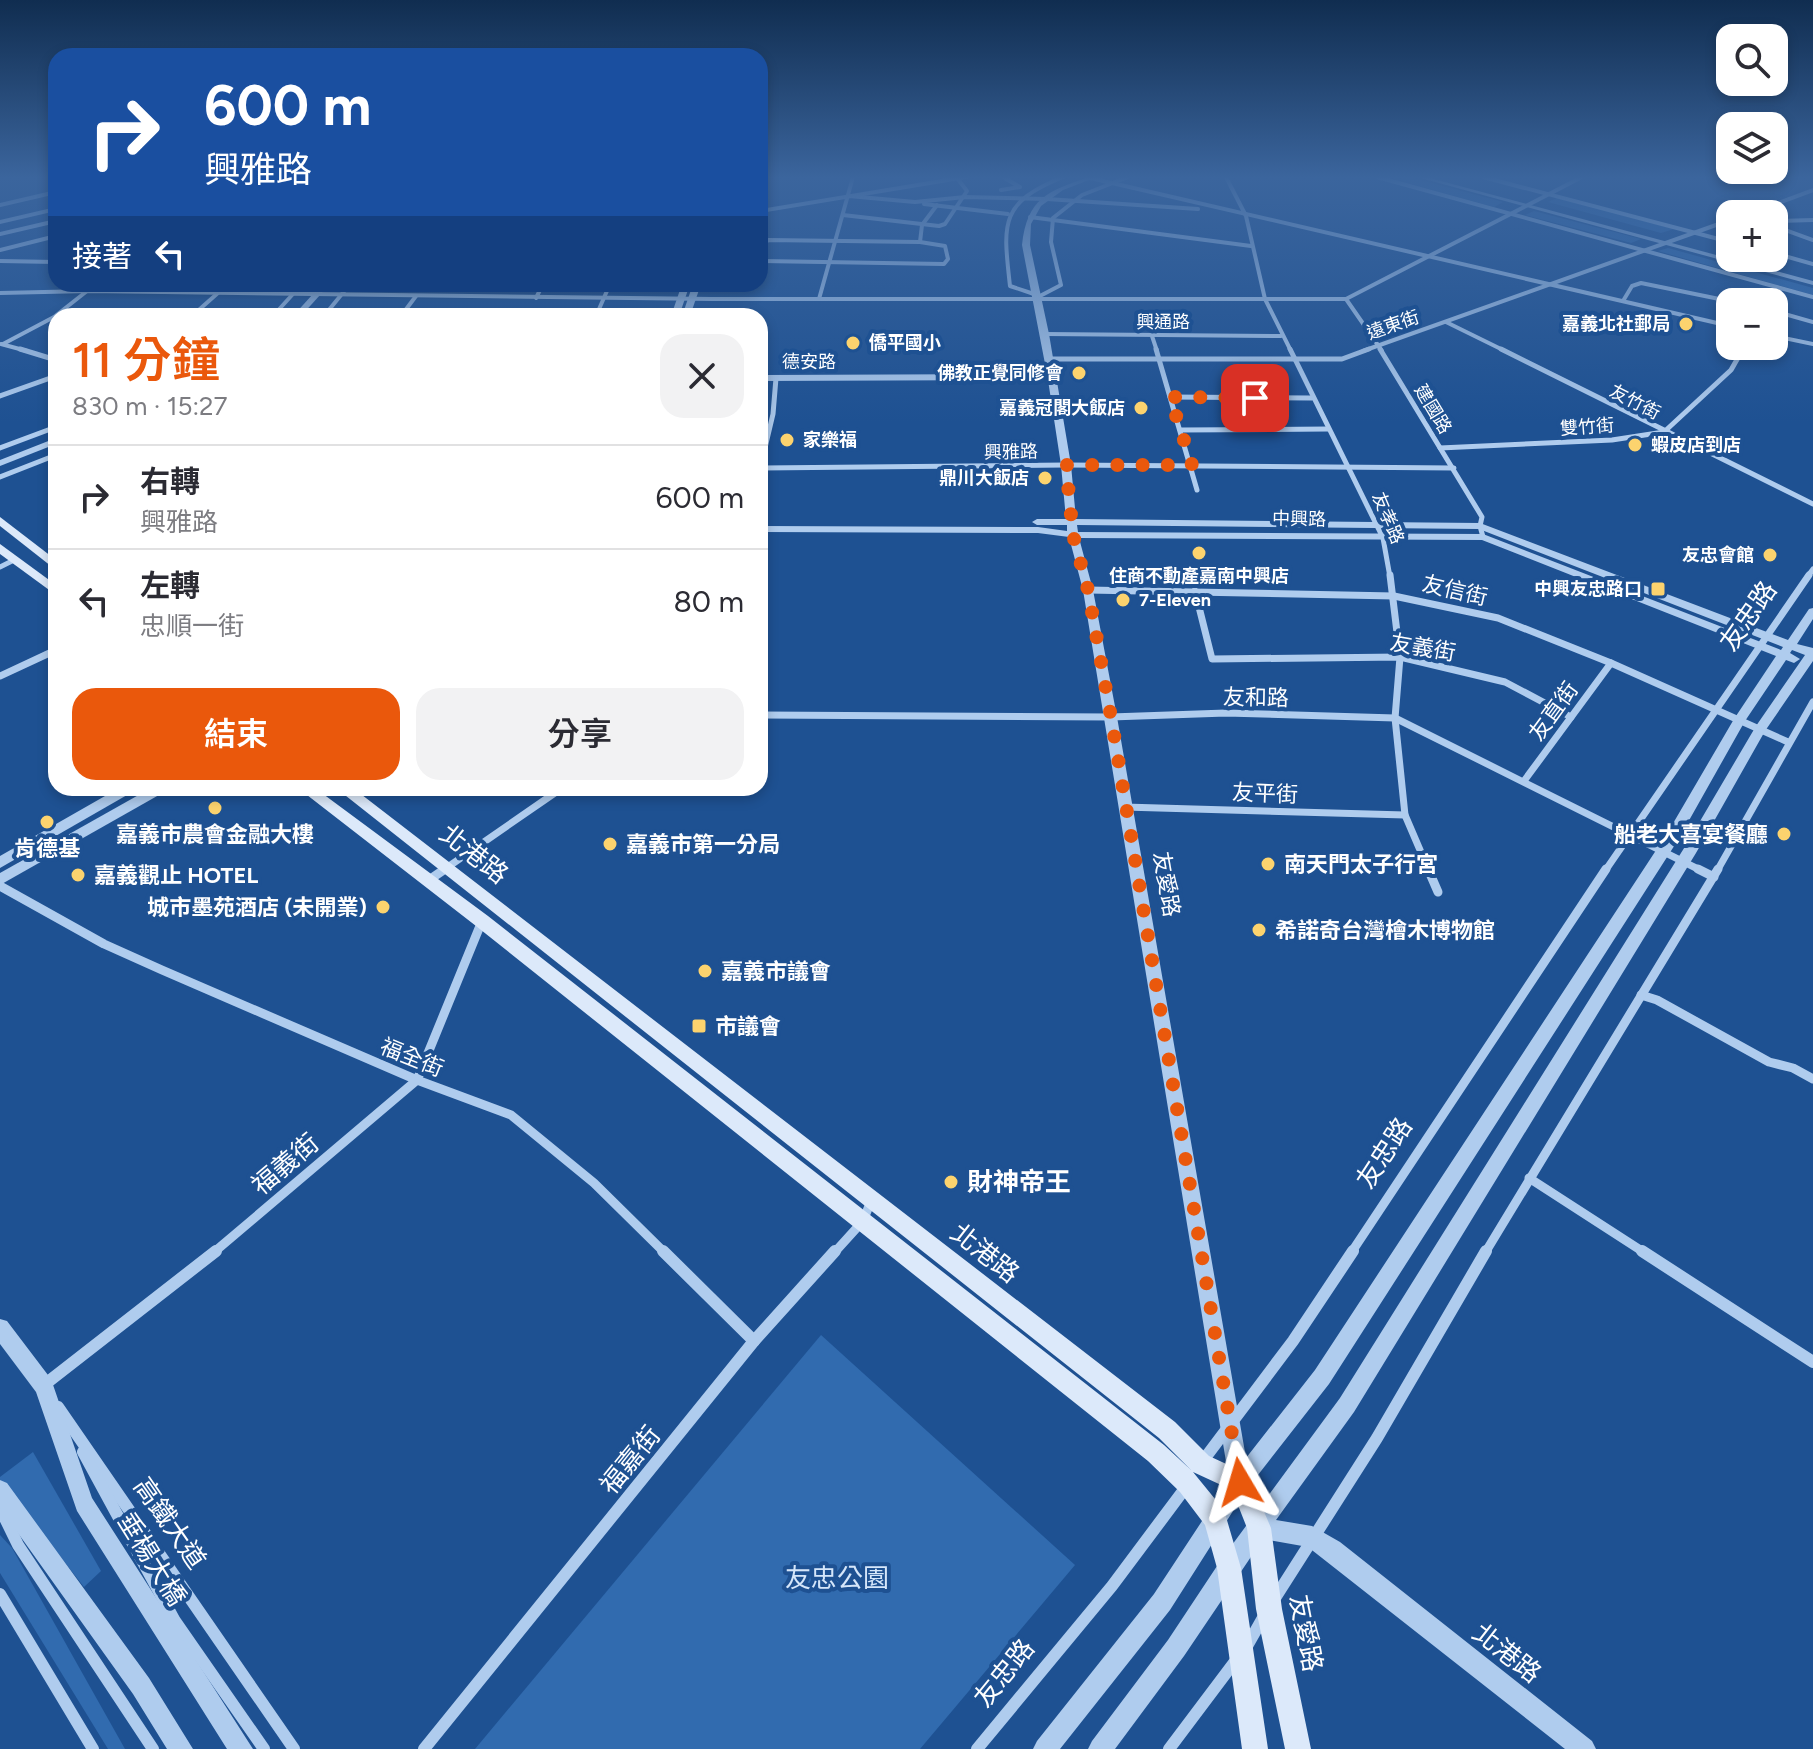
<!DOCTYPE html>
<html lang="zh-TW">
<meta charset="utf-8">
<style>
body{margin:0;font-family:Figtree,"Noto Sans TC",sans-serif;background:#f2f2f3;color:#2b2b33;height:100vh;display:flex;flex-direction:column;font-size:30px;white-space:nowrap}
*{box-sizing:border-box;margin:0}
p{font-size:26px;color:#7c7c81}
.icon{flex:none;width:44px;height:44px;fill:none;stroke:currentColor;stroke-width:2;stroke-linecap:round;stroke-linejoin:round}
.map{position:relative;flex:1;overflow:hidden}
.side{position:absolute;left:48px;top:308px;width:720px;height:488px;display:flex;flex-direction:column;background:#fff;border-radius:24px;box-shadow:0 4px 12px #0003}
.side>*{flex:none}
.guide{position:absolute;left:48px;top:48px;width:720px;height:244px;border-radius:24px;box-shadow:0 4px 12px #0003;background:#1a4fa0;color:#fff;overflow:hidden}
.tools{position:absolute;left:1716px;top:24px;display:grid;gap:16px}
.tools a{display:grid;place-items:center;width:72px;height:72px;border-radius:16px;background:#fff;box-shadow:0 4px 12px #0003;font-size:40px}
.pin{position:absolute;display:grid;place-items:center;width:68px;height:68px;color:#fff;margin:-34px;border-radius:16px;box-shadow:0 4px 12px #0006}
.me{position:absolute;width:88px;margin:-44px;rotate:353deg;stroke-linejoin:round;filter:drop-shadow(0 0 6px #0008)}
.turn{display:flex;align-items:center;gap:28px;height:168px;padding:0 24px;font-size:36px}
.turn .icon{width:104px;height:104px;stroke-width:2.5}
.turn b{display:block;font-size:56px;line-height:68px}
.then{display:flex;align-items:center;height:76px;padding:0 24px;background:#0003;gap:16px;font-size:30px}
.round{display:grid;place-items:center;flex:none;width:84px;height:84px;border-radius:24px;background:#f2f2f3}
.head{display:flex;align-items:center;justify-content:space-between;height:136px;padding:0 24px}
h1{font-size:48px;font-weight:600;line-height:60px;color:#ea580c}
.cta{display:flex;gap:16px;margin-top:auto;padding:16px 24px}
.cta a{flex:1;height:92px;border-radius:24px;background:#ea580c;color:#fff;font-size:32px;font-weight:600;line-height:92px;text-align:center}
.cta a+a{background:#f2f2f3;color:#2b2b33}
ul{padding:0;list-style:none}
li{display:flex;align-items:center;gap:24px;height:104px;padding:0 24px;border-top:2px solid #e1e1e2}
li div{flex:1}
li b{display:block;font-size:30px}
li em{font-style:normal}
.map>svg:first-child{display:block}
.green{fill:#316baf}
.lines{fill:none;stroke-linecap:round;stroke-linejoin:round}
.minor-far4{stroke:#afccee;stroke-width:4}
.minor-far3{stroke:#afccee;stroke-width:5}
.minor-far2{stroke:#afccee;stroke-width:7}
.minor-far1{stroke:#afccee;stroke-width:9}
.minor{stroke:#afccee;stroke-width:12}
.tertiary{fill:#afccee;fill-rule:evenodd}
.secondary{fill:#dce9fa;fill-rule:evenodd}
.route{stroke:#ea580c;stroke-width:14;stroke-dasharray:0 25.2}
.poi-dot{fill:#fcd36e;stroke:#1e5192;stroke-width:3}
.labels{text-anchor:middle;stroke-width:8;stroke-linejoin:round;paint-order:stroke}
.far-street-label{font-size:18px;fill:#fff;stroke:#1e5192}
.far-poi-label{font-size:18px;font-weight:bold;fill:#fff;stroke:#1e5192;text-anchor:end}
.street-label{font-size:22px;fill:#fff;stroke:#1e5192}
.poi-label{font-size:22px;font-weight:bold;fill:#fff;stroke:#1e5192;text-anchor:start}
.near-street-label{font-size:26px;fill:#fff;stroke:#1e5192}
.near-poi-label{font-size:26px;font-weight:bold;fill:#fff;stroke:#1e5192;text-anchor:start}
.near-park-label{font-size:26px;fill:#d5e6fa;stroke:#1e5192}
</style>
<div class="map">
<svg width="1813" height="1749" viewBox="0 0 1813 1749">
<rect width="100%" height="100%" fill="#1e5192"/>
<g class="green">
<path d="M 1409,177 L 1503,202 L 1494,207 L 1401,181 Z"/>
<path d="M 1557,198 L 1674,229 L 1661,233 L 1548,202 Z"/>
<path d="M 1534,211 L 1641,239 L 1631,243 L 1525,215 Z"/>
<path d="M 1668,248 L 1813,288 L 1813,295 L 1658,251 Z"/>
<path d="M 821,1335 L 1075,1565 L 920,1749 L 475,1749 Z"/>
<path d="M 33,1452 L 101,1571 L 84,1587 L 0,1480 L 0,1477 Z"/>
<path d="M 0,1535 L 12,1548 L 125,1749 L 108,1749 L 0,1573 Z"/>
</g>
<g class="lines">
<g class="minor-far4">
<path d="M 1086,177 L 1730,326"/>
<path d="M 1226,177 L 1246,216 L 1265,299 L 1291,351"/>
<path d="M 1377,177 L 1813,297"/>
<path d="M 1483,177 L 1730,242"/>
<path d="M 1001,190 L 1020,187 L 1003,177"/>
<path d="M 849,196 L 915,202 L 965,197 L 1047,199 L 1198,209"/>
<path d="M 924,204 L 1008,214"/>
<path d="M 0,205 L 56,192"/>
<path d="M 760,211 L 966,177"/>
<path d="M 1749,214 L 1813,190"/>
<path d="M 843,215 L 939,226 L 945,224 L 967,191 L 957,178"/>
<path d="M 1030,217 L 1251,246"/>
<path d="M 1774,221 L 1813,220"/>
<path d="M 1774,226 L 1813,240"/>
<path d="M 0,234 L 56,221"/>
<path d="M 920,242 L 922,225 L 937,205"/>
<path d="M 760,249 L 768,240 L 920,242 L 945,246 L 948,259 L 944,264 L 760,261"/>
<path d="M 0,250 L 56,236"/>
<path d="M 1774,253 L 1813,264"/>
<path d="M 0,261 L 56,262"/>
<path d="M 0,293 L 88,291 L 712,299 L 1346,299 L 1582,177"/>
<path d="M 1034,294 L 1010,286 C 1003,223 999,203 1063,177"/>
<path d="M 1038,297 L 1061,285 L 1051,242 L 1053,218 L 1082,195 L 1128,177"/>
<path d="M 536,298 L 543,284"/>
<path d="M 819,299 L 853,177"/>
<path d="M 1346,299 L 1382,351"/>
<path d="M 1623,301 L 1632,286 L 1641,283 L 1734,302"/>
<path d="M 1774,311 L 1813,322"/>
<path d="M 192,316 L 228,284"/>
<path d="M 273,316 L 302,284"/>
<path d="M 324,316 L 350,284"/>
<path d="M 401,316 L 416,296"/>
<path d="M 596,316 L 610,284"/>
<path d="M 1446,322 L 1505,351"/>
<path d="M 1045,334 L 1281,336"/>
<path d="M 1152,336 L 1157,351"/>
<path d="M 1774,336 L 1813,344"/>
<path d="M 1,344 L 27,351"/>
<path d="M 3,344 L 54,317 L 87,291"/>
<path d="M 1363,351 L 1730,220"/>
<path d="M 1742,351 L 1745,346"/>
</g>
<g class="minor-far3">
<path d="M 20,349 L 56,360"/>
<path d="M 1156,349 L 1197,490"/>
<path d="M 1290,349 L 1383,538 L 1390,577"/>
<path d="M 1380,349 L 1482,517 L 1480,526 L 1483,537"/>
<path d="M 1501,349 L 1813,504"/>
<path d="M 1048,359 L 1342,359 L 1369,349"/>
<path d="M 0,396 L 56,376"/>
<path d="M 1170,397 L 1312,398"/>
<path d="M 1180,430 L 1328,429"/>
<path d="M 0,448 L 56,427"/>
<path d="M 1440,448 L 1612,440 L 1664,432 L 1731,370 L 1743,349"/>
<path d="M 760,468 L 1066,465 L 1454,468"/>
<path d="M 760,469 L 773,414 L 776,378"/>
<path d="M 0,477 L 56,455"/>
<path d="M 0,567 L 14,560"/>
<path d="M 1807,577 L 1813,569"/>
</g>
<g class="minor-far2">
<path d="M 1390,575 L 1400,657 L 1395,718 L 1405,815 L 1429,871"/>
<path d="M 1088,590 L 1394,596 L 1498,618 L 1611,663 L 1788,742"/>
<path d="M 1195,591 L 1212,659 L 1400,657 L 1505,682 L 1571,717"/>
<path d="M 0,676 L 56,650"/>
<path d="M 760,715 L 1111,717 L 1226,713 L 1395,718 L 1702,871"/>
<path d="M 1524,781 L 1611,663"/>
<path d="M 1124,807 L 1405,815"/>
<path d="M 442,871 L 562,788"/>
<path d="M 1605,871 L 1809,575"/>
<path d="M 1717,871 L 1813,702"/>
</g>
<g class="minor-far1">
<path d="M 1428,869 L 1438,892"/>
<path d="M 1698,869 L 1714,877"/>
<path d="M 429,880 L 445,869"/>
<path d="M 0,886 L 104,944 L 162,970 L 417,1080 L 511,1115 L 594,1183 L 665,1253"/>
<path d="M 1641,995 L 1657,1000 L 1769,1062 L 1793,1068 L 1813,1079"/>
<path d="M 1529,1178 L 1645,1253"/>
<path d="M 213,1253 L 417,1080 L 482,921"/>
<path d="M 834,1253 L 863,1221 L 871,1201"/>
<path d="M 1351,1253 L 1606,869"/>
<path d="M 1485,1253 L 1718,869"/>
</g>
<g class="minor">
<path d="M 663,1251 L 754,1341"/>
<path d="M 1642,1251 L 1813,1362"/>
<path d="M 44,1385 L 216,1251"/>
<path d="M 58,1407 L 294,1749"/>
<path d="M 83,1452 L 175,1621 L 264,1749"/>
<path d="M 1202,1462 L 1293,1341 L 1353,1251"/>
<path d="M 0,1508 L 18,1545 L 153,1749"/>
<path d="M 0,1594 L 93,1749"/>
<path d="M 1275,1598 L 1377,1438 L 1486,1251"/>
<path d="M 1247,1646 L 1264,1616"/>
<path d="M 424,1749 L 754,1341 L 835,1251"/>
<path d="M 977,1749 L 1112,1586 L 1186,1487"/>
<path d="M 1169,1749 L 1236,1660"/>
</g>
<g class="tertiary">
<path d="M 1089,177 L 1097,177 L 1063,190 L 1041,206 L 1031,224 L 1030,245 L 1049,334 L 1071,465 L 1076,519 L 1480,523 L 1788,640 L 1809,609 L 1813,608 L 1813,619 L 1797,644 L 1813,648 L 1813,661 L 1765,731 L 1696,853 L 1354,1412 L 1276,1520 L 1312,1526 L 1340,1542 L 1592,1741 L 1596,1749 L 1565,1749 L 1308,1547 L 1263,1539 L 1184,1656 L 1115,1749 L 1088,1749 L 1092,1741 L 1168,1640 L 1221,1560 L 1340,1398 L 1686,845 L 1756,726 L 1805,655 L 1792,650 L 1790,653 L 1800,659 L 1794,663 L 1786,660 L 1745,721 L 1678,840 L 1329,1384 L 1247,1489 L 1170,1610 L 1060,1749 L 1033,1749 L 1037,1741 L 1154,1594 L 1229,1480 L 1083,590 L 1069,537 L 1038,533 L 760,532 L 760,526 L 1038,527 L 1067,531 L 1067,525 L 1037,525 L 1032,522 L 1037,519 L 1066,519 L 1061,465 L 1048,380 L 760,381 L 760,375 L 1047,374 L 1022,245 C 1027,198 1048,191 1089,177 ZM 1077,525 L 1479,529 L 1783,647 L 1781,650 L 1483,534 L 1078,532 ZM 1079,538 L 1482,540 L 1776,656 L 1734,719 L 1668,832 L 1315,1370 L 1246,1458 L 1117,717 L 1093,590 Z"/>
<path d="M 1417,177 L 1426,177 L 1813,281 L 1813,285 Z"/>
<path d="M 56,207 L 56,211 L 0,224 L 0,220 Z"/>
<path d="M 322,284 L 330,284 L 301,316 L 293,316 Z"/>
<path d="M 682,284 L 690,284 L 679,316 L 671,316 Z"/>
<path d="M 693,284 L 701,284 L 690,316 L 682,316 Z"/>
<path d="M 56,438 L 56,444 L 0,466 L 0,460 Z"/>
<path d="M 119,788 L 136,788 L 134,791 L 0,868 L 0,856 Z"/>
<path d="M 151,788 L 168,788 L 166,791 L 0,885 L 0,873 Z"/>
<path d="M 0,1319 L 7,1321 L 51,1379 L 92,1498 L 253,1749 L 227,1749 L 77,1511 L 36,1392 L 0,1344 Z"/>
<path d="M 0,1480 L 7,1483 L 149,1678 L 193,1749 L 167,1749 L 133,1694 L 0,1508 Z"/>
</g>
<g class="secondary">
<path d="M 0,517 L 56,560 L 56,570 L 0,526 Z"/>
<path d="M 0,544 L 56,585 L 56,595 L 0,554 Z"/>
<path d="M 298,788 L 315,788 L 488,916 L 1164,1445 L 1191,1470 L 1159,1438 L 336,788 L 353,788 L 1175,1422 L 1209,1456 L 1248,1474 L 1271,1528 L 1282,1609 L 1311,1749 L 1285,1749 L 1256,1609 L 1247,1528 L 1232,1490 L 1193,1472 L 1224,1510 L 1241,1568 L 1268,1749 L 1242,1749 L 1217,1568 L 1205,1525 L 1180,1492 L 1148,1461 L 476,926 Z"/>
</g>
</g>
<linearGradient id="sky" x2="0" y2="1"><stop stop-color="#102d50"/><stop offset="0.42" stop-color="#3b659d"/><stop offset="1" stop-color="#3b659d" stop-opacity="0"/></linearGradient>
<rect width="1813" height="422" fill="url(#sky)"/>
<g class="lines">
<path class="route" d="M 1240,1482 L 1111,717 L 1088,590 L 1073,535 L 1066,465 L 1192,465 L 1170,397 L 1255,398"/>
</g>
<g class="poi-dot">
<circle cx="1686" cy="324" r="8"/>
<circle cx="853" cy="343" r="8"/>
<circle cx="1079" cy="373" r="8"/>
<circle cx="1141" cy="408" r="8"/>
<circle cx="787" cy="440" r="8"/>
<circle cx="1635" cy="445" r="8"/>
<circle cx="1045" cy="478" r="8"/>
<circle cx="1199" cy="553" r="8"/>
<circle cx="1770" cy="555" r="8"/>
<rect x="1650" y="581" width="16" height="16" rx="4"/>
<circle cx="1123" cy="600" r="8"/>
<circle cx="215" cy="808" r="8"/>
<circle cx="47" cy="822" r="8"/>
<circle cx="1784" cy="834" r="8"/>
<circle cx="610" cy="844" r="8"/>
<circle cx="1268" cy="864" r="8"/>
<circle cx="78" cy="875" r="8"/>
<circle cx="383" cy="907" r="8"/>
<circle cx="1259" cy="930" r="8"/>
<circle cx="705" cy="971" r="8"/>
<rect x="691" y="1018" width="16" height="16" rx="4"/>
<circle cx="951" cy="1182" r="8"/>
</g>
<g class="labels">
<g class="far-street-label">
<text x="1163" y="328">興通路</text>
<text transform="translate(1393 325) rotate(-19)" y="6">遠東街</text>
<text x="809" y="368">德安路</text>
<text transform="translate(1635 402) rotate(27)" y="6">友竹街</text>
<text transform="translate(1433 409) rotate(59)" y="6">建國路</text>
<text transform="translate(1587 427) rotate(-4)" y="6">雙竹街</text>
<text transform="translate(1011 452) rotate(-1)" y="6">興雅路</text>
<text transform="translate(1388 518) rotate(67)" y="6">友孝路</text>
<text transform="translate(1299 519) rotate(1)" y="6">中興路</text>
</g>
<g class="far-poi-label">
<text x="1670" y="330">嘉義北社郵局</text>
<text x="869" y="349" text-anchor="start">僑平國小</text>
<text x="1063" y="379">佛教正覺同修會</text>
<text x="1125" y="414">嘉義冠閣大飯店</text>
<text x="803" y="446" text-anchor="start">家樂福</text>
<text x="1651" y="451" text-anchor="start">蝦皮店到店</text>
<text x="1029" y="484">鼎川大飯店</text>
<text x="1754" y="561">友忠會館</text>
<text x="1199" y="582" text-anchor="middle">住商不動產嘉南中興店</text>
<text x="1642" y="595">中興友忠路口</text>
<text x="1139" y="606" text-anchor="start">7-Eleven</text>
</g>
<g class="street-label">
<text transform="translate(1455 590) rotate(13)" y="8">友信街</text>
<text transform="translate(1423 647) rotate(10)" y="8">友義街</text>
<text transform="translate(1256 697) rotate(1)" y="8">友和路</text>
<text transform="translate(1553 711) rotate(-54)" y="8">友直街</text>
<text transform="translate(1265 793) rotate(2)" y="8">友平街</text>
<text transform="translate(1167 884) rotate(80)" y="8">友愛路</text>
<text transform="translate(412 1057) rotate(22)" y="8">福全街</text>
</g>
<g class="poi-label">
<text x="215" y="842" text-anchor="middle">嘉義市農會金融大樓</text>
<text x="1768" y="842" text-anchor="end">船老大喜宴餐廳</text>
<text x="626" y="852">嘉義市第一分局</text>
<text x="47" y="856" text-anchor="middle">肯德基</text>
<text x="1284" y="872">南天門太子行宮</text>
<text x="94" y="883">嘉義觀止 HOTEL</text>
<text x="367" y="915" text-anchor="end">城市墨苑酒店 (未開業)</text>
<text x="1275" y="938">希諾奇台灣檜木博物館</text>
<text x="721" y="979">嘉義市議會</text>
<text x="715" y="1034">市議會</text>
</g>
<g class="near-street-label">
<text transform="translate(1748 616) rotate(-55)" y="9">友忠路</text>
<text transform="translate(474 854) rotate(38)" y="9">北港路</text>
<text transform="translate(1384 1153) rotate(-57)" y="9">友忠路</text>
<text transform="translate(285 1164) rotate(-40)" y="9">福義街</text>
<text transform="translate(985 1253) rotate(38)" y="9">北港路</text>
<text transform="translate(630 1460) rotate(-51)" y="9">福嘉街</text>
<text transform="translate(170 1523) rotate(55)" y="9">高鐵大道</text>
<text transform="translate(152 1559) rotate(58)" y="9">垂楊大橋</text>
<text transform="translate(1306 1633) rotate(79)" y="9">友愛路</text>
<text transform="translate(1507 1653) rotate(38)" y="9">北港路</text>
<text transform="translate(1004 1673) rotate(-51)" y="9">友忠路</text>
</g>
<g class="near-poi-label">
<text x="967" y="1191">財神帝王</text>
</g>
<g class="near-park-label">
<text x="837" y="1587">友忠公園</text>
</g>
</g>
</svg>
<div class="tools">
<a><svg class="icon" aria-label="search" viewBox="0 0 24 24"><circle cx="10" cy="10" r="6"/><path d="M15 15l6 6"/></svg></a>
<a><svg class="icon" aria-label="layers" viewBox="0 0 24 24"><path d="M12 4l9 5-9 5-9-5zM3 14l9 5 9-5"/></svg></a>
<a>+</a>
<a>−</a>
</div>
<div class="pin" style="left:1255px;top:398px;background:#d93025"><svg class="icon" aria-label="arrive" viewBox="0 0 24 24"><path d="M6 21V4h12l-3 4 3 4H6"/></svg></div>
<svg class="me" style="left:1240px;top:1482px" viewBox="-20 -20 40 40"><path d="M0-17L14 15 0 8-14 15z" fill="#ea580c" stroke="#fff" stroke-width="4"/></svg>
<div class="guide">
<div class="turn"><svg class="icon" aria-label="right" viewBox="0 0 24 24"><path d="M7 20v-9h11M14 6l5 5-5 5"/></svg><div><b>600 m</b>興雅路</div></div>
<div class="then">接著<svg class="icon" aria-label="left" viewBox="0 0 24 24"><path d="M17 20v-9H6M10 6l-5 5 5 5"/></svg></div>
</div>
<section class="side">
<div class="head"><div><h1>11 分鐘</h1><p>830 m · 15:27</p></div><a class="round"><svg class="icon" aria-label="close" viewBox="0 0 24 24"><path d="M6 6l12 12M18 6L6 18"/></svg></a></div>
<ul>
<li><svg class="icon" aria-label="right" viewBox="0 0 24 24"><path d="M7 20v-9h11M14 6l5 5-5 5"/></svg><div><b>右轉</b><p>興雅路</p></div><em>600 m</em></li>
<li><svg class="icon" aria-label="left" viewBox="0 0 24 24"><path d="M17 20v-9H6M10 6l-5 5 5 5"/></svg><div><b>左轉</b><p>忠順一街</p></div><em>80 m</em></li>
</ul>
<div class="cta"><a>結束</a><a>分享</a></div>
</section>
</div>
